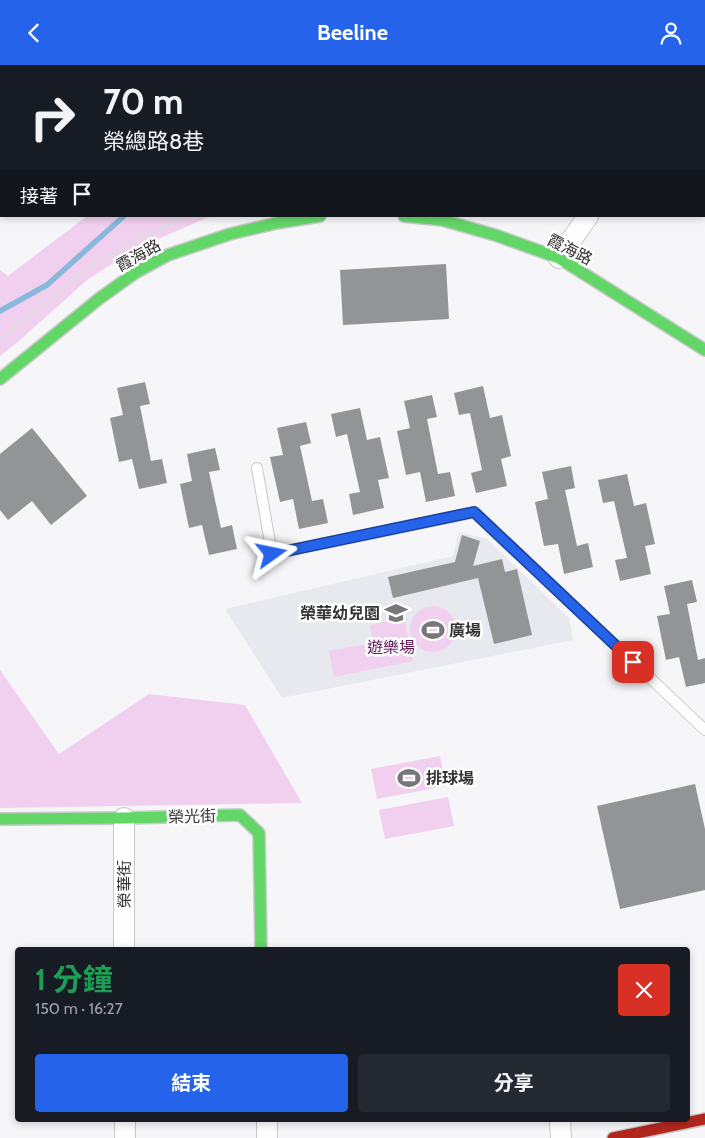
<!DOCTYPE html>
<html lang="zh-TW">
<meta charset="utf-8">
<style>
body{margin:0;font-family:Cabin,"Noto Sans TC",sans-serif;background:#242831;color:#f1f3f6;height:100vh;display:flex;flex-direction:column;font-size:19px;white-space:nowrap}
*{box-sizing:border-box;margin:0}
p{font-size:16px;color:#9ea1a6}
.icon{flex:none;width:28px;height:28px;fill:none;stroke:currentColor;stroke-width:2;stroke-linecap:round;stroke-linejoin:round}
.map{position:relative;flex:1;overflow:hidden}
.panel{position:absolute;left:15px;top:882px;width:675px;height:175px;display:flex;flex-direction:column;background:#171b24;border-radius:5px;box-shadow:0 2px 8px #0003}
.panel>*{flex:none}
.top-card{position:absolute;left:0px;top:0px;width:705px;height:152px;box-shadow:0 2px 8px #0003;background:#171b24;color:#f1f3f6;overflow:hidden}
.pin{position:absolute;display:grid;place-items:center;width:42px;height:42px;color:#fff;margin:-21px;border-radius:10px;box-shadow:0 2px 8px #0006}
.me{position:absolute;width:55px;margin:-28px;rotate:78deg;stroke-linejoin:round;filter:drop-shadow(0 0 4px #0008)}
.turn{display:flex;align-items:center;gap:18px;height:105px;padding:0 20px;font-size:22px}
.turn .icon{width:65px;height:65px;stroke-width:2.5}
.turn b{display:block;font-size:35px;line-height:42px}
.then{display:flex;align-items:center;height:48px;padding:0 20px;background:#0003;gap:10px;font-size:19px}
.round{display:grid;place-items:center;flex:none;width:52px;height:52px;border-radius:5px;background:#242831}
.head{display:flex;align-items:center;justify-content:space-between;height:85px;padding:0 20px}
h1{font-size:30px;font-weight:700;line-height:38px;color:#1e9e55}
.cta{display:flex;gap:10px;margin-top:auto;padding:10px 20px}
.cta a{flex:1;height:58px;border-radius:5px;background:#2563eb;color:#fff;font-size:20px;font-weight:700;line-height:58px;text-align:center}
.cta a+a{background:#242831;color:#f1f3f6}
header{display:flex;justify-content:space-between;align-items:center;height:65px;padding:0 20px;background:#2563eb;color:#fff;font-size:22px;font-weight:700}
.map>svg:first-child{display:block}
.built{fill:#e8e8ef}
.green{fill:#f1cfee}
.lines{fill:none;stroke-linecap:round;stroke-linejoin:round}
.stream{stroke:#88b8db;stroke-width:5.5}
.building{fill:#939495}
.lane-casing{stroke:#c9c9cb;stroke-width:12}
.street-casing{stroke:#c9c9cb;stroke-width:22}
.fast-casing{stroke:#c9c9cb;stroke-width:14}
.jam-casing{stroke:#c9c9cb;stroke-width:14}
.path{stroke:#ddddde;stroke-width:3;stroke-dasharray:5 2.5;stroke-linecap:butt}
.lane{stroke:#fefefe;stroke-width:10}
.street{stroke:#fefefe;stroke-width:20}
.fast{stroke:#63d668;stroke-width:11}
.jam{stroke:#b3261e;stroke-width:11}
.route-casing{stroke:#184099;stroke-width:12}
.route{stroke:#2563eb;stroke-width:9}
.labels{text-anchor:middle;stroke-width:5;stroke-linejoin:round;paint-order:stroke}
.street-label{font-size:16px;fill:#323233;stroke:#fff}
.poi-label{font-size:16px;font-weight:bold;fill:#323233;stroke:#fff;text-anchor:start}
.park-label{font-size:16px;fill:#611a5c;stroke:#fff}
</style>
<header><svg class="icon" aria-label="back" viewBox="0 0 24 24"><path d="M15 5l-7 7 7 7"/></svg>Beeline<svg class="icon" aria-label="person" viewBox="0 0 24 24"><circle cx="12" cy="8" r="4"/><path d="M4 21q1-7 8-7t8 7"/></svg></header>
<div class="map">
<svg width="705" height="1073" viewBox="0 0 705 1073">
<rect width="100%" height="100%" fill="#f6f6f8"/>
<path class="built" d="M 459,467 L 487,474 L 569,553 L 573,575 L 282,633 L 225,544 L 453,491 Z"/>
<g class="green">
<path d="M 572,0 L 705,0 L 705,12 L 704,12 L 704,1 L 574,1 Z"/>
<path d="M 87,151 L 213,151 L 204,154 L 135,184 L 87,215 L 20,275 L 0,291 L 0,205 L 8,211 Z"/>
<circle cx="433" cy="564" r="23"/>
<path d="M 404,553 L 413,596 L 334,612 L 329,586 L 373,578 L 370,560 Z"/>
<path d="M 0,605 L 59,689 L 149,629 L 245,640 L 302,738 L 0,743 Z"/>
<path d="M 440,691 L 446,721 L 377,734 L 371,704 Z"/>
<path d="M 448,732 L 454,761 L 385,774 L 379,745 Z"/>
</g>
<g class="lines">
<g class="stream">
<path d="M 410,1 L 411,0"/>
<path d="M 0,246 L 47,220 L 124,151"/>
</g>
</g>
<g class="building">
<path d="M 446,199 L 449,254 L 343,260 L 340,205 Z"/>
<path d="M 145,317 L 150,339 L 140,341 L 151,396 L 162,394 L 167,418 L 139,424 L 132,394 L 119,397 L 110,353 L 123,350 L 117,323 Z"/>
<path d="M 483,321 L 490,353 L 502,350 L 511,391 L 501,394 L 507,421 L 476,428 L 471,408 L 482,405 L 470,348 L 459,350 L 454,328 Z"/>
<path d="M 432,330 L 437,352 L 427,354 L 438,409 L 450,407 L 455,431 L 426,437 L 420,407 L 406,410 L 397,366 L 410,363 L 404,336 Z"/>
<path d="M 360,343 L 367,375 L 380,372 L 389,413 L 378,415 L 384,443 L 353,450 L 349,429 L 360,427 L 347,369 L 336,372 L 331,349 Z"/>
<path d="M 306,357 L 311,378 L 300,381 L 312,436 L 323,434 L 328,458 L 299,464 L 293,434 L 280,437 L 270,392 L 283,390 L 277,363 Z"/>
<path d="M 32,363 L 87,431 L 51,460 L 32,436 L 8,455 L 0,445 L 0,389 Z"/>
<path d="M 215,383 L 220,405 L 209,407 L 221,463 L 232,460 L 237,484 L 209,490 L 202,460 L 189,463 L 180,419 L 192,416 L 187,389 Z"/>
<path d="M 571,401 L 575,423 L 565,425 L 577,481 L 588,478 L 593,502 L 564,509 L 558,479 L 544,481 L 535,437 L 548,434 L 542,407 Z"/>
<path d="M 627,409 L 634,441 L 646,438 L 655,479 L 645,481 L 651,509 L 620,516 L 615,495 L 627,493 L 614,436 L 603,438 L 598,415 Z"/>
<path d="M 462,470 L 480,476 L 473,501 L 502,494 L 505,507 L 517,504 L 532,570 L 494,579 L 478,513 L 393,533 L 388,512 L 455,497 Z"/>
<path d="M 692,515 L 697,537 L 687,539 L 698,595 L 705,593 L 705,618 L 686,622 L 679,592 L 666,595 L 657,551 L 670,549 L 664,521 Z"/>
<path d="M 695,719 L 705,764 L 705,825 L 620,844 L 597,741 Z"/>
</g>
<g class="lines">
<defs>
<path id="lane" d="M 257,403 L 272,489 L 475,447 L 705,665"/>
<g id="street">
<path d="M 704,30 L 705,30"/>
<path d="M 559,193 L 588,151"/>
<path d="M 124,753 L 124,885"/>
<path d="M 125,1055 L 125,1073"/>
<path d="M 267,1055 L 267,1073"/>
<path d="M 560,1055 L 561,1073"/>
</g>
<g id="fast">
<path d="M 404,151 L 442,155 L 495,170 L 559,193 L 705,285"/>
<path d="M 0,314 L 100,233 L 135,208 L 168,190 L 230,169 L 277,158 L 320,151"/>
<path d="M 0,754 L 124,753 L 240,750 L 259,768 L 261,885"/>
</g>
<path id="jam" d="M 613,1073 L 705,1054"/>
</defs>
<use href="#lane" class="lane-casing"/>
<use href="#street" class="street-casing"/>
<use href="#fast" class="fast-casing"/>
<use href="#jam" class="jam-casing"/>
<g class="path">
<path d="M 591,0 L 593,1"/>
<path d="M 699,0 L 703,1"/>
<path d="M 448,1 L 449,0"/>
<path d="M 673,1 L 676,0"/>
<path d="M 0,275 L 90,201 L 145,170 L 188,151"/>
</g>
<use href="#lane" class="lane"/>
<use href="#street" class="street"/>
<use href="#fast" class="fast"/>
<use href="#jam" class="jam"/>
</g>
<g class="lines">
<defs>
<path id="route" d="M 272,489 L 474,447 L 633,597"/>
</defs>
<use href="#route" class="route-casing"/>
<use href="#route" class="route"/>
</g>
<defs>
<symbol id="school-bare" viewBox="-9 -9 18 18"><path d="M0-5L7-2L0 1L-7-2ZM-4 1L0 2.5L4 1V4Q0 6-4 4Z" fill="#777778" stroke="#fff" stroke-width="2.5" paint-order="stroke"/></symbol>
<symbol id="stadium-bare" viewBox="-9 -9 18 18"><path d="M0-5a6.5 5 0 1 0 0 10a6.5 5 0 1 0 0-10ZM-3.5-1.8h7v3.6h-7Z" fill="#777778" stroke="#fff" stroke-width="2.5" paint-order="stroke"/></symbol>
</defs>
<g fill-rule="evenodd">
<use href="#school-bare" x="380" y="532" width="32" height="32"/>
<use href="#stadium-bare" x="417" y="549" width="32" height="32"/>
<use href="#stadium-bare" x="393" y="697" width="32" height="32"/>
</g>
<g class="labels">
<g class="street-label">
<text transform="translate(570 184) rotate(27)" y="6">霞海路</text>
<text transform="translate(138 190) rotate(-29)" y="6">霞海路</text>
<text transform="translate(192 751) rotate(-2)" y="6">榮光街</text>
<text transform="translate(124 819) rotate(-90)" y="6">榮華街</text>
</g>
<g class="poi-label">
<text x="380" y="554" text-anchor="end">榮華幼兒園</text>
<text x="449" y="571">廣場</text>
<text x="426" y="719">排球場</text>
</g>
<g class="park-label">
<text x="391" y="588">遊樂場</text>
</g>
</g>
</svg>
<div class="pin" style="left:633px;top:597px;background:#d93025"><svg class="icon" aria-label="arrive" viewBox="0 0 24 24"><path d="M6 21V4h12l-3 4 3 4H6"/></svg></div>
<svg class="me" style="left:272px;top:489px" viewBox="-20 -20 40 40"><path d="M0-17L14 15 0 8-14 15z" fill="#2563eb" stroke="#fff" stroke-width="4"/></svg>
<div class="top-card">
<div class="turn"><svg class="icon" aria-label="right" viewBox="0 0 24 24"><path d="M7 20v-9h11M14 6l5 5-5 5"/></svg><div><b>70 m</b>榮總路8巷</div></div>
<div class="then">接著<svg class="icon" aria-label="arrive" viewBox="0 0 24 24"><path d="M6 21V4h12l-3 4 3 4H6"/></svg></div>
</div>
<section class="panel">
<div class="head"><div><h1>1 分鐘</h1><p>150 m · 16:27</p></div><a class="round" style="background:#d93025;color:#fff"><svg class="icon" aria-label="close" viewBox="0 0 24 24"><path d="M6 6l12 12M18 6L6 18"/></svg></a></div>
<div class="cta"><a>結束</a><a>分享</a></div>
</section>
</div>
